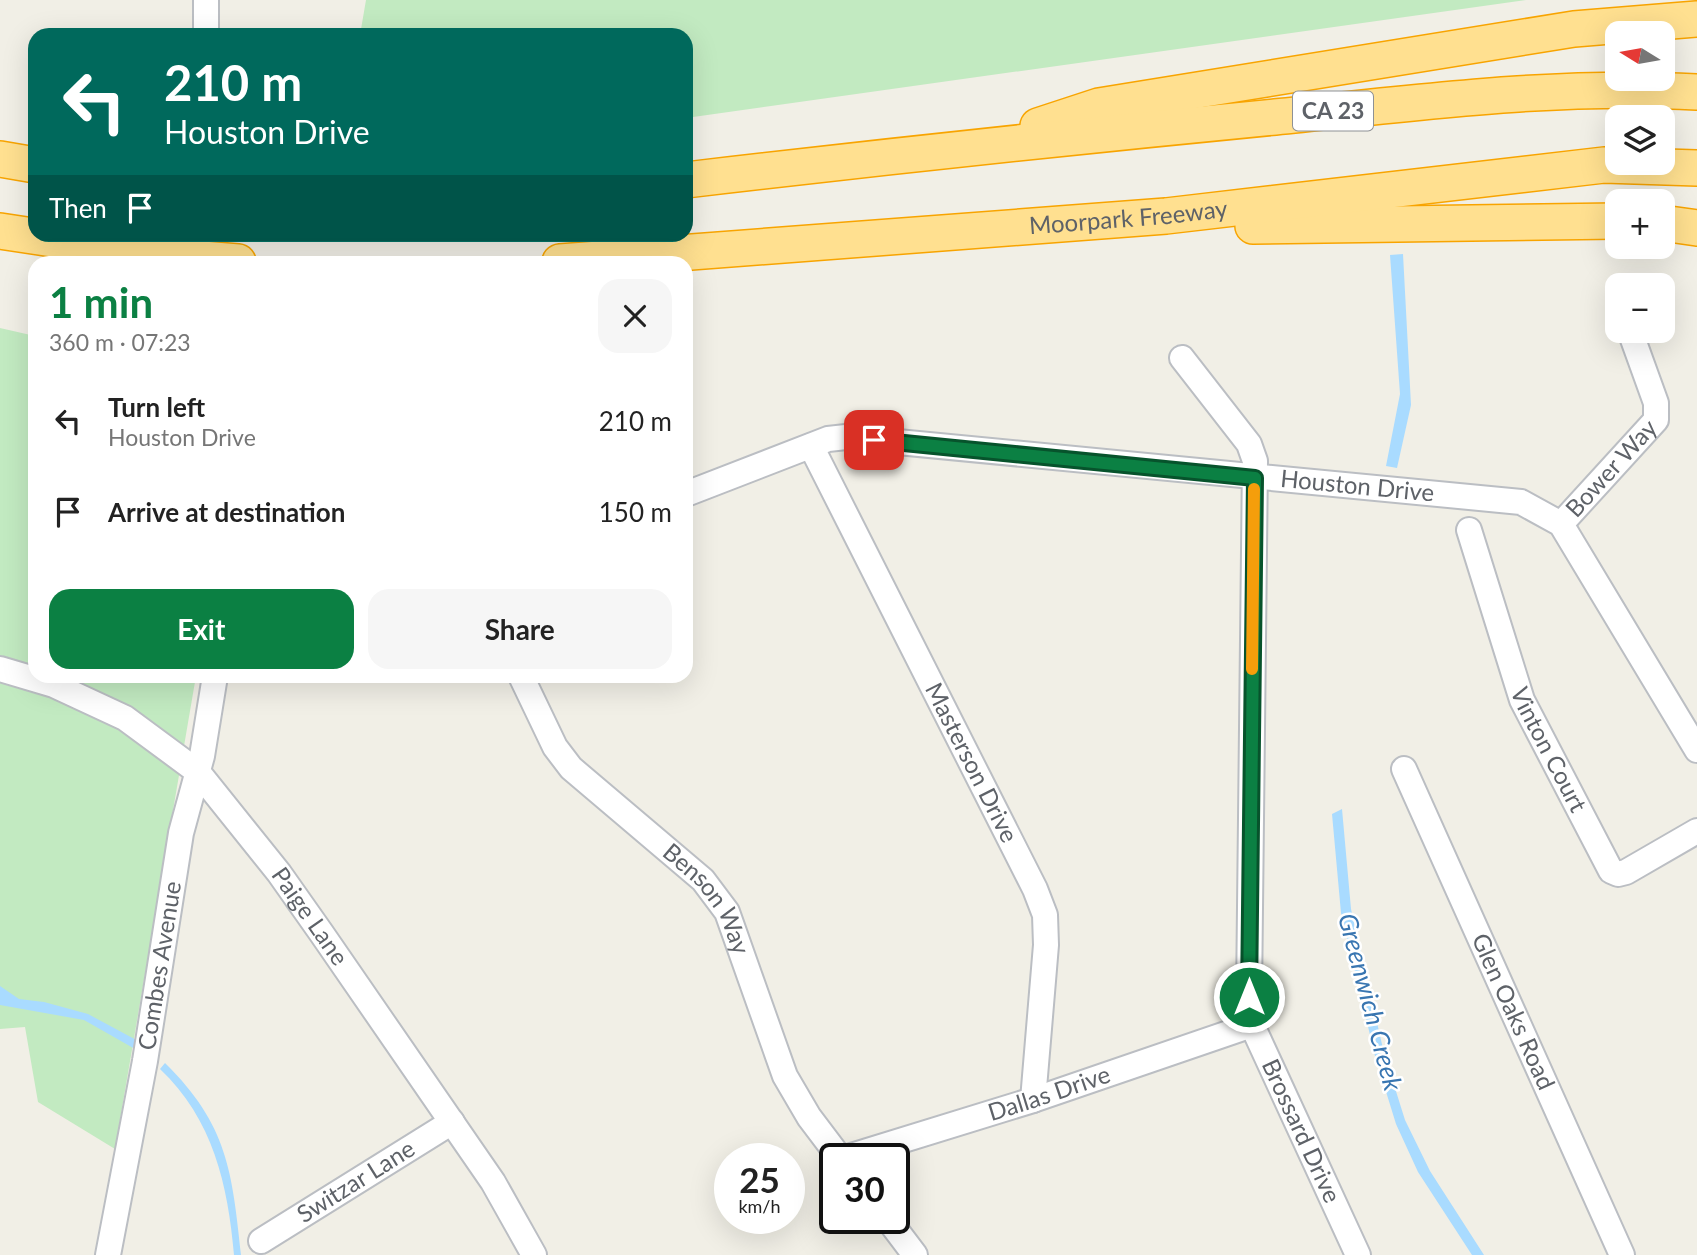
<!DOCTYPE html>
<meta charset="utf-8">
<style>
body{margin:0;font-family:Lato,sans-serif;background:#f6f6f6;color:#222;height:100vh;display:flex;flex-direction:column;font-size:26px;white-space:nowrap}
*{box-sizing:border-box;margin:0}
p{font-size:23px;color:#767676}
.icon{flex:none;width:38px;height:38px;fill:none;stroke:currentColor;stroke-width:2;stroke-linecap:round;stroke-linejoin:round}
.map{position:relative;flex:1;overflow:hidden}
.side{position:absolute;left:28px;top:256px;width:665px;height:427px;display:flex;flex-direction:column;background:#fff;border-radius:21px;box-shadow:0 7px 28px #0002}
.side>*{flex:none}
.top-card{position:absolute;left:28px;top:28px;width:665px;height:214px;border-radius:21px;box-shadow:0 7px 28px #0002;background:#00695c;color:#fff;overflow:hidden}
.needle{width:46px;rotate:281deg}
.controls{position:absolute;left:1605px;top:21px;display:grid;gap:14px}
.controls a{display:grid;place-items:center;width:70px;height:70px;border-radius:14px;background:#fff;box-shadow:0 7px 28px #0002;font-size:35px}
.speed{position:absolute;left:714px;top:1143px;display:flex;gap:14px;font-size:35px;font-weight:700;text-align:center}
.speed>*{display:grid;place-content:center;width:91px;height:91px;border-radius:50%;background:#fff;box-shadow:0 7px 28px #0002;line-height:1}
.speed small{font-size:18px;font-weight:400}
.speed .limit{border:4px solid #111;border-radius:10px;background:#fff;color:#111}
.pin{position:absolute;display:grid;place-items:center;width:60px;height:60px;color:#fff;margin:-30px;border-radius:14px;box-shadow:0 4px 10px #0006}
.me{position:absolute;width:77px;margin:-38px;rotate:0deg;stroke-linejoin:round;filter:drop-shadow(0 0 5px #0008)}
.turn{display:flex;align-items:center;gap:24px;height:147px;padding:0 21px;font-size:32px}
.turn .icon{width:91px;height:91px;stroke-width:2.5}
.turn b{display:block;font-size:49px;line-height:60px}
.then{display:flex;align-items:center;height:66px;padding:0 21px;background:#0003;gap:14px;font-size:26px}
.round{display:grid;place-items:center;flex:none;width:74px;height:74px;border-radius:21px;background:#f6f6f6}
.overview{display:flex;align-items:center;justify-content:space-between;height:119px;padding:0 21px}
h1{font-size:42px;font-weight:700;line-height:52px;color:#0b8043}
.primary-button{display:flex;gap:14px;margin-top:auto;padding:14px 21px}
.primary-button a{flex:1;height:80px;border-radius:21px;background:#0b8043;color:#fff;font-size:28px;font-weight:700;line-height:80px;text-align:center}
.primary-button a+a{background:#f6f6f6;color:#222}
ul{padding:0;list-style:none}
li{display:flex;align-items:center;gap:21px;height:91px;padding:0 21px}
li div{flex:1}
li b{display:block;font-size:26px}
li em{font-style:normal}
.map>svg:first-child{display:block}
.green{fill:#c2eac1}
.water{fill:#a9dbff}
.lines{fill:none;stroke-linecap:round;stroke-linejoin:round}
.minor-casing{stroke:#bbbec3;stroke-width:28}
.highway-casing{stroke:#f8a400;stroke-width:38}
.minor{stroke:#fff;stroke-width:24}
.highway{stroke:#ffe090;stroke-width:35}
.route-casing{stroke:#07532c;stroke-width:18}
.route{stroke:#0b8043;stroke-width:12}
.slow{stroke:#f59e0b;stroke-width:12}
.labels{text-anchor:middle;stroke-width:5;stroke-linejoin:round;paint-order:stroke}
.shield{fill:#fff;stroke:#8e9195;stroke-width:2}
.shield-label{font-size:23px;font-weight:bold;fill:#5e6268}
.street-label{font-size:24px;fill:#5e6268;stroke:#fff}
.water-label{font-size:26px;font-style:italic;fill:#3976b1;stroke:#fff}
</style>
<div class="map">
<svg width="1697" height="1255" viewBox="0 0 1697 1255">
<rect width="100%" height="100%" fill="#f1efe6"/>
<g class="green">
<path d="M 366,0 L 1526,0 L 686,118 L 686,35 L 360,35 Z"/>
<path d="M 0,328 L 35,336 L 35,676 L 196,676 L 115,1149 L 38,1102 L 25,1027 L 0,1029 Z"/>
</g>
<g class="water">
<path d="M 1403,254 L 1411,405 L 1397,468 L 1386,466 L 1400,394 L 1390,255 Z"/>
<path d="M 1342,809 L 1351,909 L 1384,1053 L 1405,1120 L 1430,1171 L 1484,1255 L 1472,1255 L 1418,1172 L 1396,1124 L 1375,1056 L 1341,913 L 1332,814 Z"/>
<path d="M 0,986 L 19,999 L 44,1002 L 88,1014 L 140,1042 L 135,1049 L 84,1020 L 0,1005 Z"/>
<path d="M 165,1063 C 228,1125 232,1172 241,1255 L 234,1255 C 228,1185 213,1119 160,1069 Z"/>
</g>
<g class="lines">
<defs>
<g id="minor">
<path d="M 206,0 L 206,35"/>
<path id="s1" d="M 1182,358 L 1249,444 L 1255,461 L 1249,997 L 1252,1025 L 1358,1255"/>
<path id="s2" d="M 811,446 L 1035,889 L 1045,915 L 1046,945 L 1033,1100"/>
<path id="s3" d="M 686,494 L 828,439 L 846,437 L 1521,502 L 1561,524 L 1697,750"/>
<path id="s4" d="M 1561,524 L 1656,420 L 1656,403 L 1630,331"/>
<path id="s5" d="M 1469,530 L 1522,700 L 1611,871 L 1618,874 L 1626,872 L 1697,831"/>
<path id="s6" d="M 0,669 L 54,685 L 125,718 L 198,772 L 279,873 L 322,934 L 493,1182 L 534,1255"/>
<path id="s7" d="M 521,676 L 555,747 L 571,768 L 703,880 L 727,912 L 785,1076 L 809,1117 L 840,1158"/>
<path id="s8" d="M 1404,769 L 1622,1255"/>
<path id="s9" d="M 845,1158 L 1033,1100 L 1252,1025"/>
<path d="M 887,1218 L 915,1255"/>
<path id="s10" d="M 261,1241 L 452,1122"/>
<path id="s11" d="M 108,1255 L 145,1061 L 181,833 L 202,756 L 215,676"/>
</g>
<g id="highway">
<path d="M 1038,126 L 1099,106 L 1574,29 L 1697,19"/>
<path d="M 0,159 L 35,165"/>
<path d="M 686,180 C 882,157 1078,136 1275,117 C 1415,103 1557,84 1697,92"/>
<path d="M 1662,223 L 1697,228"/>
<path d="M 1253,226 L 1617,221"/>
<path d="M 0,231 L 165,256 L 238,262"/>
<path id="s12" d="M 560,262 L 1166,216 L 1604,165 L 1697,168"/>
</g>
</defs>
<use href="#minor" class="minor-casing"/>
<use href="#highway" class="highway-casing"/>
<use href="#minor" class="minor"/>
<use href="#highway" class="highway"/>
</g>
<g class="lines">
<defs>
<path id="route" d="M 874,440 L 1255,478 L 1249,997"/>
</defs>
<use href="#route" class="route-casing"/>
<use href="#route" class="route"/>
<path class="slow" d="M 1252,669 L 1254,489"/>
</g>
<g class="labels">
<rect class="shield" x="1293" y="91.5" width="80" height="39" rx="5"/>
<g class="shield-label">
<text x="1333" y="119">CA 23</text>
</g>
<g class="street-label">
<text dy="8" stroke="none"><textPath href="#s12" startOffset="570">Moorpark Freeway</textPath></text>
<text dy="8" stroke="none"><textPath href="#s4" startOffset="75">Bower Way</textPath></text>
<text dy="8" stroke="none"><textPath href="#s3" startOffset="684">Houston Drive</textPath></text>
<text dy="8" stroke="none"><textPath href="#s5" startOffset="234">Vinton Court</textPath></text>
<text dy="8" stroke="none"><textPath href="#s2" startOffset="355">Masterson Drive</textPath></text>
<text dy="8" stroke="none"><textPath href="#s7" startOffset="296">Benson Way</textPath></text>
<text dy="8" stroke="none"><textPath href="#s6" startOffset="408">Paige Lane</textPath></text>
<text dy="8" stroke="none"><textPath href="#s11" startOffset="294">Combes Avenue</textPath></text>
<text dy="8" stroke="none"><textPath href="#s8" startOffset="266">Glen Oaks Road</textPath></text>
<text dy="8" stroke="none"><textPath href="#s9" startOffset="214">Dallas Drive</textPath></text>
<text dy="8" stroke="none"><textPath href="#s1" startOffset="808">Brossard Drive</textPath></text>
<text dy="8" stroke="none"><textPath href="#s10" startOffset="112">Switzar Lane</textPath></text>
</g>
<g class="water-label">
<text transform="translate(1370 1002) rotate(75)" y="9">Greenwich Creek</text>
</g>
</g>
</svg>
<div class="controls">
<a><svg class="needle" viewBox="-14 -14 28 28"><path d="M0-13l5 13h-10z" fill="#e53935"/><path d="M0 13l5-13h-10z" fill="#767676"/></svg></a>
<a><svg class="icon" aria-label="layers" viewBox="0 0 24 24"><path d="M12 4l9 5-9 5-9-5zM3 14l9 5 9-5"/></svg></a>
<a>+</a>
<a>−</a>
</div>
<div class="speed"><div>25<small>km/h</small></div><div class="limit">30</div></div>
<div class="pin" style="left:874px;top:440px;background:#d93025"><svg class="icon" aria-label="arrive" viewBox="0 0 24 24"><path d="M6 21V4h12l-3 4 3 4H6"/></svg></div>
<svg class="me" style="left:1249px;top:997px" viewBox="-20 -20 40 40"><circle r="17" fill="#0b8043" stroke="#fff" stroke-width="3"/><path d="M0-11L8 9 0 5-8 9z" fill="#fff"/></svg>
<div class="top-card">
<div class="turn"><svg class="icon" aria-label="left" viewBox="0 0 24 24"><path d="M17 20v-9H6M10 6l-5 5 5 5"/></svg><div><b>210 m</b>Houston Drive</div></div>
<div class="then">Then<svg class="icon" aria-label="arrive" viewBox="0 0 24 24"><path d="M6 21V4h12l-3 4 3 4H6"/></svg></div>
</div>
<section class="side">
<div class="overview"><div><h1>1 min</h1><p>360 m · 07:23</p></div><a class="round"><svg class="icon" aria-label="close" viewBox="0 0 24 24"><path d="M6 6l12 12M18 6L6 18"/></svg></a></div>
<ul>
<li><svg class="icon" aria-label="left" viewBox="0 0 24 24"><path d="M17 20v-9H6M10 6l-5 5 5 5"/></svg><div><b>Turn left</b><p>Houston Drive</p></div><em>210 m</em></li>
<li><svg class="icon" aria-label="arrive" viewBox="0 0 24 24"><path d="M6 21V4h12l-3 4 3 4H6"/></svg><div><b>Arrive at destination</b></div><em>150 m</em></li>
</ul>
<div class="primary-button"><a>Exit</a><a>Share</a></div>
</section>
</div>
